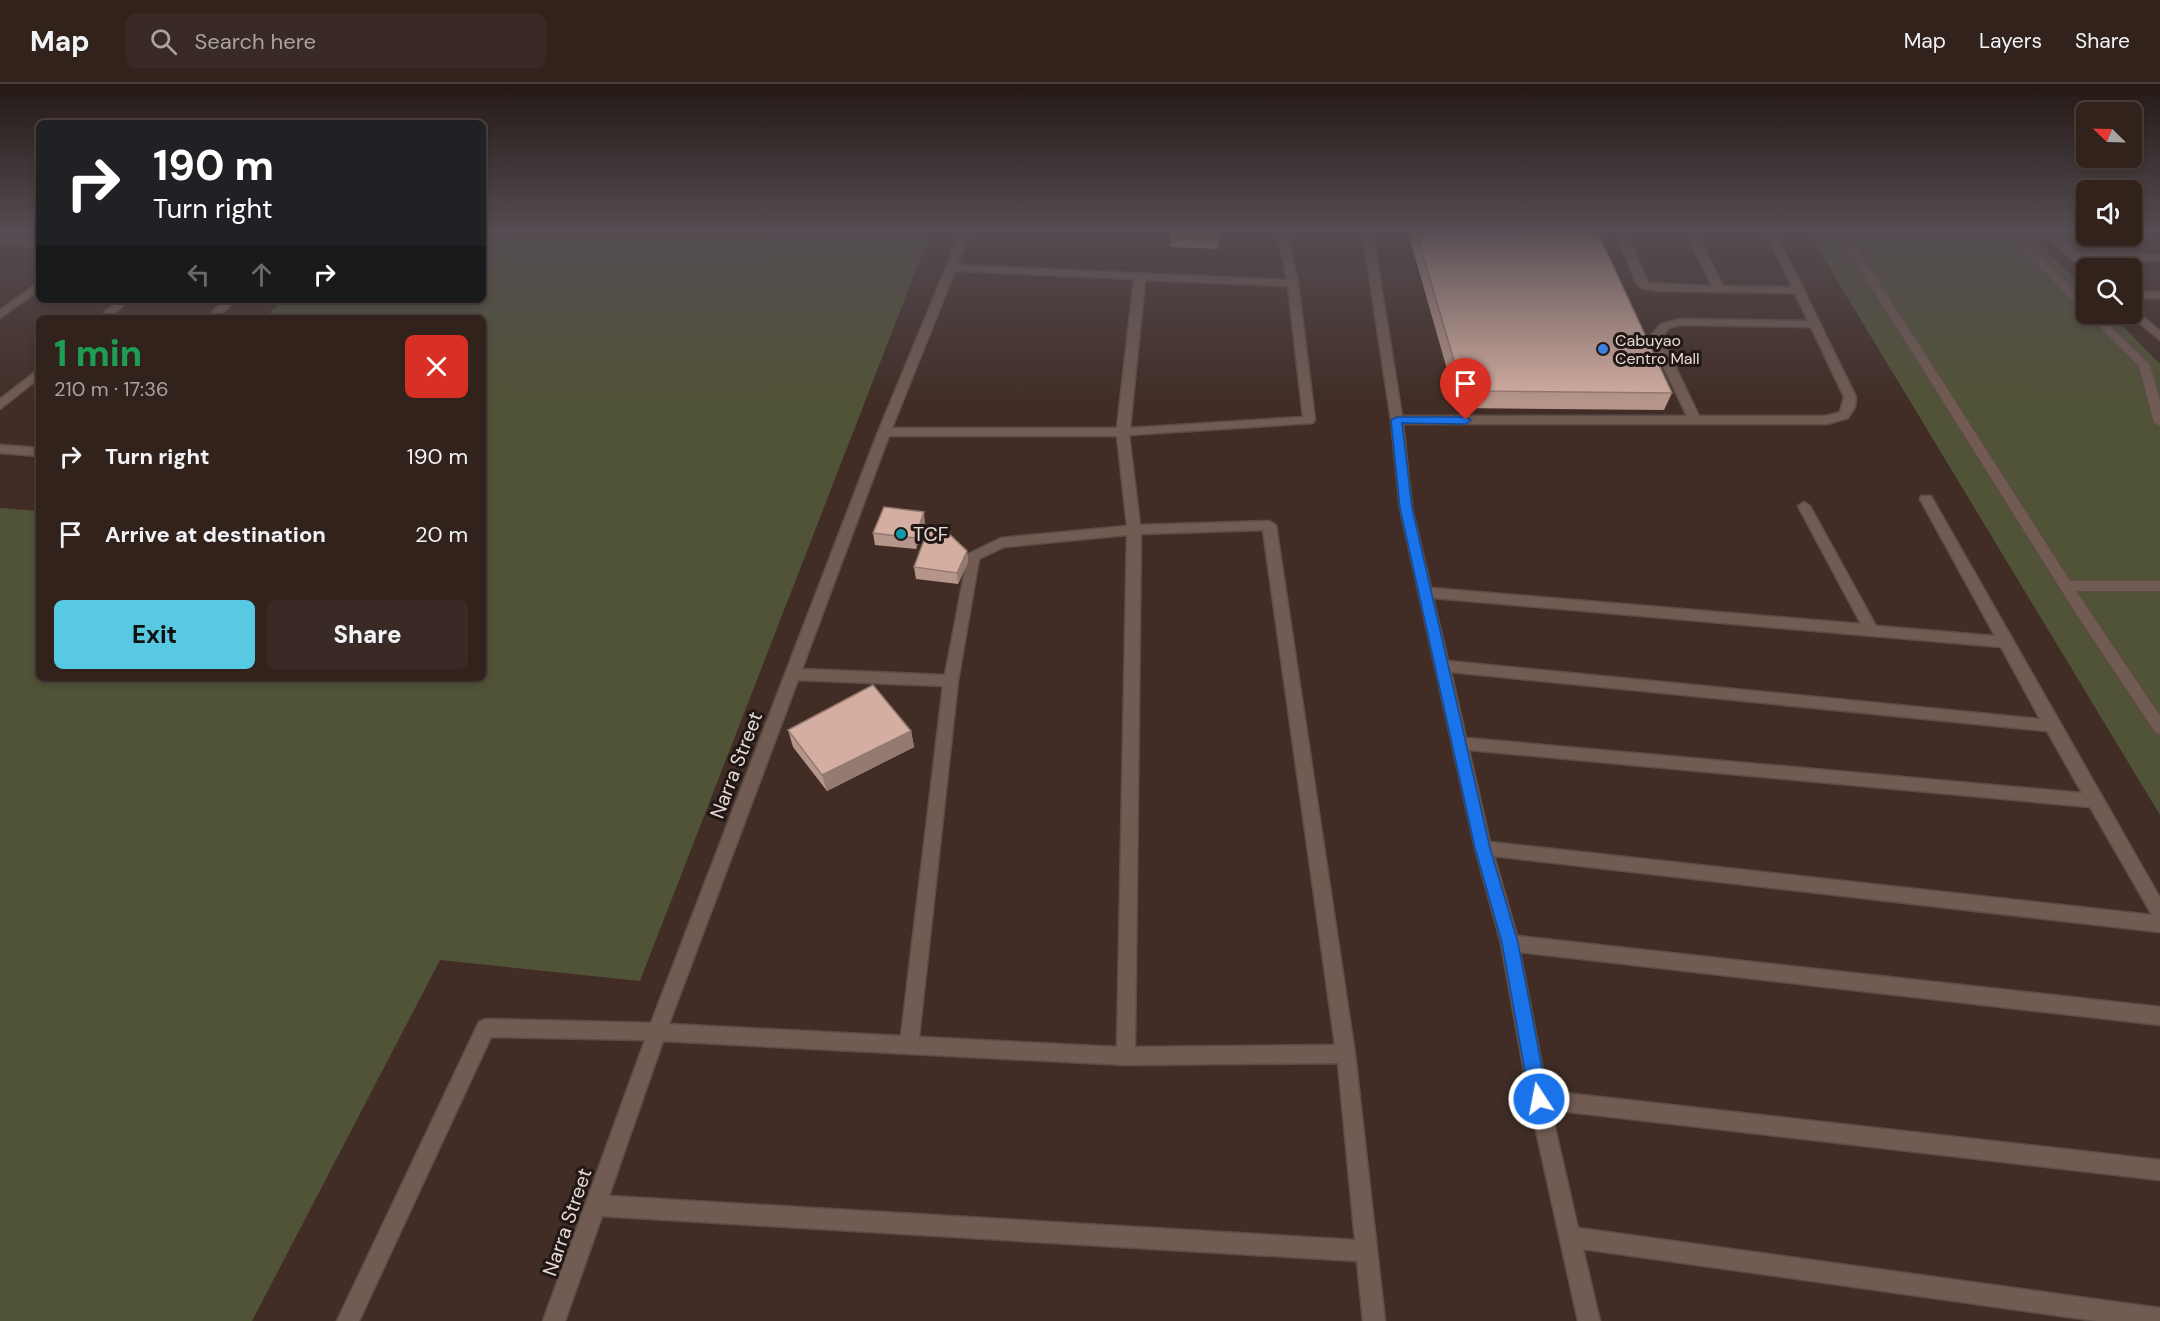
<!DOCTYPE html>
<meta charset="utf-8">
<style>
body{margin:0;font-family:"DM Sans",sans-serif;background:#392a25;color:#f1f3f6;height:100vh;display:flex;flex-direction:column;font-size:22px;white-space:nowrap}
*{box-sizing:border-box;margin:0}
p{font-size:20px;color:#a8a4a3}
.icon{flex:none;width:33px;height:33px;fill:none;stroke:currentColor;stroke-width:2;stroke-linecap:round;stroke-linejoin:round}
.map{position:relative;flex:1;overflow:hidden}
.drawer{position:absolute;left:36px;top:231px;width:450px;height:366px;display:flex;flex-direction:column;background:#31221c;border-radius:9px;box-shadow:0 3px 9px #0003,0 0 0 2px #4c3f3b}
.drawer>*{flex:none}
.top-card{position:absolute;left:36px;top:36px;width:450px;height:183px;border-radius:9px;box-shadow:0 3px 9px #0003,0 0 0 2px #4c3f3b;background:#202124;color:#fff;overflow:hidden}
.needle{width:39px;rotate:293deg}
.fabs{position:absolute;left:2076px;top:18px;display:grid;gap:12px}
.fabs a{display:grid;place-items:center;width:66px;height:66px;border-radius:9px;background:#31221c;box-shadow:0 3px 9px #0003,0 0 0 2px #4c3f3b;font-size:30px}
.pin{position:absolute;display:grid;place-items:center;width:51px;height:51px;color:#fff;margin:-62px -26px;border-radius:50% 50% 50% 0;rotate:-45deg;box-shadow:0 0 6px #0007}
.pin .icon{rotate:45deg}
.me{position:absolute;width:66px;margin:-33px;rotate:349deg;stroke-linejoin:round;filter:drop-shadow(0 0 4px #0008)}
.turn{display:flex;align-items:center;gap:21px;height:126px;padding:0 18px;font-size:27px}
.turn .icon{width:78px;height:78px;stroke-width:2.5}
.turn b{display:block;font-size:42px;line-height:51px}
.lanes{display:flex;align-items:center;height:57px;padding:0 18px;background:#0003;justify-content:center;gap:30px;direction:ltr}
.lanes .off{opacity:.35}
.round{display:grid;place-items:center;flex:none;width:63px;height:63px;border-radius:9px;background:#392a25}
.overview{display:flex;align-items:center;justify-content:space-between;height:102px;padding:0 18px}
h1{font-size:36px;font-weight:800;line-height:45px;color:#1e9e55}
.action{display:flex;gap:12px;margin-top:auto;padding:12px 18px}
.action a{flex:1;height:69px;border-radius:9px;background:#58c9e3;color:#111;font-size:24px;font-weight:800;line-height:69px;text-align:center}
.action a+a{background:#392a25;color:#f1f3f6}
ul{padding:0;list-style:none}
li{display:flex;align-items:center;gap:18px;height:78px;padding:0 18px}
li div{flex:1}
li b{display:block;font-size:22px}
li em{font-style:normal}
header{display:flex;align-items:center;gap:36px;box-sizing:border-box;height:84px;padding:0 30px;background:#31221c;border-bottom:2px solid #4c3f3b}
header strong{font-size:28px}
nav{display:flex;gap:33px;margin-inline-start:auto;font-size:21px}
.search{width:420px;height:54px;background:#392a25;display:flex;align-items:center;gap:15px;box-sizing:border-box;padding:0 21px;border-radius:9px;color:#a8a4a3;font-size:22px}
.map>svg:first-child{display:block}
.green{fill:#515337}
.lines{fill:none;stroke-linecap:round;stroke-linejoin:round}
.minor-casing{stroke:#5c4c46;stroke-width:3}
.major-casing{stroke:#5c4c46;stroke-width:3}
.minor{fill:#715b53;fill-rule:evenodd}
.major{fill:#5d9e87;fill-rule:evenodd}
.wall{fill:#b6968a}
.shaded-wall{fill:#947a71}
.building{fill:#d4aea1;stroke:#947a71;stroke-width:1.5}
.route{fill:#1a73e8;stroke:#114b97;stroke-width:1.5}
.shop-dot{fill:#3f7fe0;stroke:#211815;stroke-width:2}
.culture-dot{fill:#0f9aa8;stroke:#211815;stroke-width:2}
.labels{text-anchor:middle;stroke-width:6;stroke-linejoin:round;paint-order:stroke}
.far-poi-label{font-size:16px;fill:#e6d9d4;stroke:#211815;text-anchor:start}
.poi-label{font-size:20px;fill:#e6d9d4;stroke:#211815;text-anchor:start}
.street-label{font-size:20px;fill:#e6d9d4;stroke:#211815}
</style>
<header>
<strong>Map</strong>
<div class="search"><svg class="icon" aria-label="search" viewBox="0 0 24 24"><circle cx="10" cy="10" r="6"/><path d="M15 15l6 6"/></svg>Search here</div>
<nav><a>Map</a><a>Layers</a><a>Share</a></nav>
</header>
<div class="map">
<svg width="2160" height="1237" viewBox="0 0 2160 1237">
<rect width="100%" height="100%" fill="#412d26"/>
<g class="green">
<path d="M 483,145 L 932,145 L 640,897 L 440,876 L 252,1237 L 0,1237 L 0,424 L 39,427 L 39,594 L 483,594 L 483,234 L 264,234 L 283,216 L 483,216 Z"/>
<path d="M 1806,145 L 2024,145 L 2086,205 L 2086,230 L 2111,230 L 2160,280 L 2160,731 Z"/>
</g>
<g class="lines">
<defs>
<g id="minor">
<path d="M 962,145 L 972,145 L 957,181 L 1287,196 L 1276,145 L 1286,145 L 1298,199 L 1315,336 L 1313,339 L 1129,351 L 1140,441 L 1269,437 L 1276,441 L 1355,970 L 1385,1237 L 1363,1237 L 1357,1177 L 602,1132 L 565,1237 L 543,1237 L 645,956 L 491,953 L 359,1237 L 337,1237 L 479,938 L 486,935 L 651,939 L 878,348 ZM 955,187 L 1134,195 L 1117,344 L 892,344 ZM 1145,196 L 1288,202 L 1303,333 L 1130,344 ZM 889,352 L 1117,352 L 1127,442 L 1001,454 L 968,470 L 945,591 L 802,585 ZM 1263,446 L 1335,961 L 1135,963 L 1141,450 ZM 1127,451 L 1117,963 L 919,953 L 958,597 L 979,475 L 1004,463 ZM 798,596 L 943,602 L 901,952 L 669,940 ZM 663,957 L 1126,981 L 1338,979 L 1355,1156 L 609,1112 Z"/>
<path d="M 1362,145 L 1372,145 L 1402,332 L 1687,332 L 1653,261 L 1652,250 L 1661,240 L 1680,235 L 1808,237 L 1795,209 L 1658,207 L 1641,204 L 1636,199 L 1615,145 L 1625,145 L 1648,199 L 1712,202 L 1685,145 L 1695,145 L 1723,202 L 1792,203 L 1764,145 L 1774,145 L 1856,313 L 1855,323 L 1848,334 L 1827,340 L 1403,340 L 1412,424 L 1431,504 L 1861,540 L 1798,422 L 1804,418 L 1810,422 L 1876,542 L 1995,552 L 1920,415 L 1921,412 L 1931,412 L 2160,814 L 2160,848 L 1494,772 L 1517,852 L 2160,923 L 2160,941 L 1520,868 L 1547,1007 L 2160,1076 L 2160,1096 L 1551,1026 L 1578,1144 L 2160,1224 L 2160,1237 L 2097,1237 L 1583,1165 L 1600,1237 L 1578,1237 L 1529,1015 L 1501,859 L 1475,764 L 1400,424 L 1391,336 ZM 1680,241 L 1811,243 L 1844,313 L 1840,328 L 1826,332 L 1699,332 L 1665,261 L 1664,250 L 1669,244 ZM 1433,514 L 2001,563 L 2040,635 L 1448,577 ZM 1451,588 L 2047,647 L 2082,709 L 1466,654 ZM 1469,666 L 2090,723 L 2152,831 L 1490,758 Z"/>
<path d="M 1835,145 L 1845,145 L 2070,497 L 2160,497 L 2160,507 L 2076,507 L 2160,632 L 2160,650 L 2155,648 L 2077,531 Z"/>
<path d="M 2001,145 L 2011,145 L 2086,218 L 2086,227 L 2082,226 Z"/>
<path d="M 2039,145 L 2050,145 L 2078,170 L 2160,171 L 2160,177 L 2084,176 L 2092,184 L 2083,186 Z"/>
<path d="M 0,153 L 39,157 L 39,163 L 0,159 Z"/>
<path d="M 39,198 L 39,206 L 0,234 L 0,226 Z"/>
<rect x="2132" y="208" width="28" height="6"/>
<path d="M 118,216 L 129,216 L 110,234 L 98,234 Z"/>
<path d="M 225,216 L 236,216 L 217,234 L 206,234 Z"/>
<path d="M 2132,223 L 2160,247 L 2160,256 L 2129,230 L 2132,230 Z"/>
<path d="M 2087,230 L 2098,230 L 2150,281 L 2160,317 L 2160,342 L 2154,338 L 2139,282 Z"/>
<path d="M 39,285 L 39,294 L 0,325 L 0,315 Z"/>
<path d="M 0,361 L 39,364 L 39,372 L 0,369 Z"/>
</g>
<path id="major" d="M 2,145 L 13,145 L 0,154 Z"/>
</defs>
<use href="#minor" class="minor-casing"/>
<use href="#major" class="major-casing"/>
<use href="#minor" class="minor"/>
<use href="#major" class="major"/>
</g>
<g class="wall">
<path d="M 1170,145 L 1220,153 L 1218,165 L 1170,163 Z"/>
<path d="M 1407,145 L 1596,145 L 1672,309 L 1664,326 L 1458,324 Z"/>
<path d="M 925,439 L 916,465 L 875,461 L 873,449 Z"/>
<path d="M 967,467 L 968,478 L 958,500 L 916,495 L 914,483 Z"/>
<path d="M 788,646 L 911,647 L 914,663 L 827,707 L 793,663 Z"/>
</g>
<g class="shaded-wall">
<path d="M 924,428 L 925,439 L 916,465 L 915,454 Z"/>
<path d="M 967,467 L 968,478 L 958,500 L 957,489 Z"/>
<path d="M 911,647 L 914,663 L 827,707 L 822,691 Z"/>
</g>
<g class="building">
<path d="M 1170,145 L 1219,145 L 1220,153 L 1170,152 Z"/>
<path d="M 1415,145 L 1596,145 L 1672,309 L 1463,307 Z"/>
<path d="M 884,423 L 924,428 L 915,454 L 873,449 Z"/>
<path d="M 929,443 L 944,445 L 967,467 L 957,489 L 914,483 Z"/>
<path d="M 873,601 L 911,647 L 822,691 L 788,646 Z"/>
</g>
<linearGradient id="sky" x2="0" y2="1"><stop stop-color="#241915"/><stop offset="0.46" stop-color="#544c52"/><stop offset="1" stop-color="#544c52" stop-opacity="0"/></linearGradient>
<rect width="2160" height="318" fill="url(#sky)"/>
<path class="route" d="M 1397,333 L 1466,333 L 1471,336 L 1466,340 L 1402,339 L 1412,424 L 1490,764 L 1518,859 L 1548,1015 L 1545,1021 L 1539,1023 L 1533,1021 L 1530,1015 L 1502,859 L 1475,764 L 1400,424 L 1391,336 Z"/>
<circle class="shop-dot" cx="1603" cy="265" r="6"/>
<circle class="culture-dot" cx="901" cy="450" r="6"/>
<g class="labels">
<g class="far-poi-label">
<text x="1615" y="262">Cabuyao<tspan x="1615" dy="18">Centro Mall</tspan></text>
</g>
<g class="poi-label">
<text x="913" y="457">TCF</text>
</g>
<g class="street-label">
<text transform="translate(736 681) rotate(-69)" y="7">Narra Street</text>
<text transform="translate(567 1138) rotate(-71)" y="7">Narra Street</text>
</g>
</g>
</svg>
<div class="fabs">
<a><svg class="needle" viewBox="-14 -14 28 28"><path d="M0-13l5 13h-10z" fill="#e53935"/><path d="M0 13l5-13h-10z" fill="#a8a4a3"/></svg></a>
<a><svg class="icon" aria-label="sound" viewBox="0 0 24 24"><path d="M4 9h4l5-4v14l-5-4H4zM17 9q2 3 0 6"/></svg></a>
<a><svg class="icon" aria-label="search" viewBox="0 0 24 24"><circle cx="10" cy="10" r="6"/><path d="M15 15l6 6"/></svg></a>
</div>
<div class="pin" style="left:1466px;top:336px;background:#d93025"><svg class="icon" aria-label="arrive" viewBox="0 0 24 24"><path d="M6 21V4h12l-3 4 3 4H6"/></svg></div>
<svg class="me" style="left:1539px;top:1015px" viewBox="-20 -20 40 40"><circle r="17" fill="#1a73e8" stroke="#fff" stroke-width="3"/><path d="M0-11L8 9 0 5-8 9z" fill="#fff"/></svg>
<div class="top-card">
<div class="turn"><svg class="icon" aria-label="right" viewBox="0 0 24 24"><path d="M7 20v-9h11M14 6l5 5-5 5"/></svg><div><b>190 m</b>Turn right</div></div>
<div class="lanes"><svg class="icon off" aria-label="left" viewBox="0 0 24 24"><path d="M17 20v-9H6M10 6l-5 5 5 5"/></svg><svg class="icon off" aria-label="ahead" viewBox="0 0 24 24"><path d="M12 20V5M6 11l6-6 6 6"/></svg><svg class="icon" aria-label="right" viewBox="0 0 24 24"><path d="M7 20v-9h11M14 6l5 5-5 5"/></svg></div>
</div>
<section class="drawer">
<div class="overview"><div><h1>1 min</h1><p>210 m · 17:36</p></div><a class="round" style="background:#d93025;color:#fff"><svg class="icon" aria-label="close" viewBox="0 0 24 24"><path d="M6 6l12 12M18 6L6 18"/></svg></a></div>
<ul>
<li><svg class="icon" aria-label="right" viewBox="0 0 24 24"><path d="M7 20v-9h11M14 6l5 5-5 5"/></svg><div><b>Turn right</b></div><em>190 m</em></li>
<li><svg class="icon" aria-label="arrive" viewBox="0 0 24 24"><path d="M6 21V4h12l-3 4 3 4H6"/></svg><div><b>Arrive at destination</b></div><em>20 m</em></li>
</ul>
<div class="action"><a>Exit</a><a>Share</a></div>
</section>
</div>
